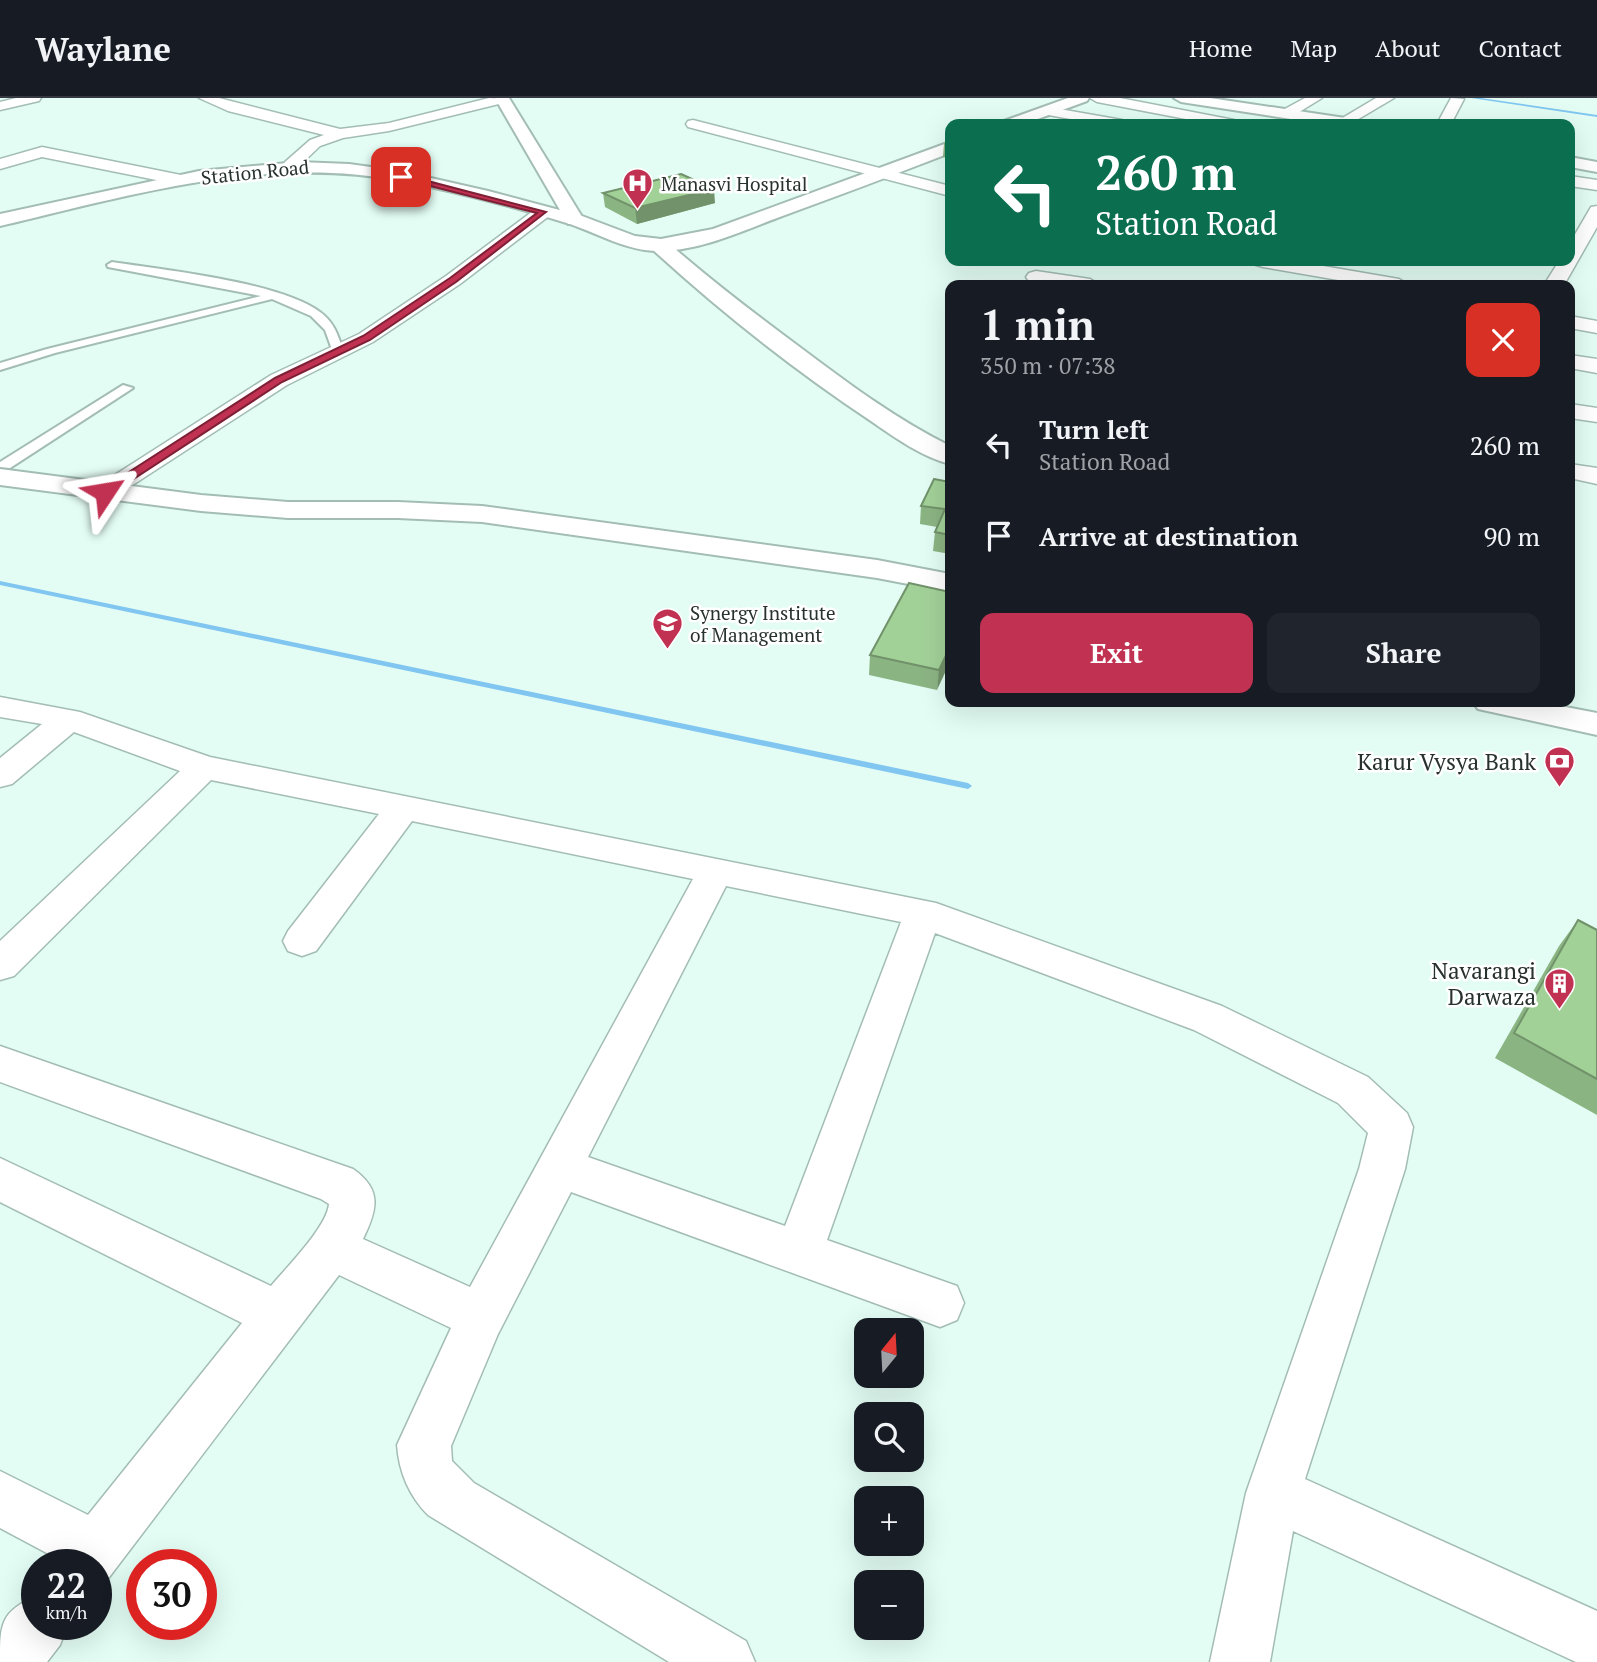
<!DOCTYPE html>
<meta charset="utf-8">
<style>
body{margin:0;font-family:"PT Serif",serif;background:#20242c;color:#f1f3f6;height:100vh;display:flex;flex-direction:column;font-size:26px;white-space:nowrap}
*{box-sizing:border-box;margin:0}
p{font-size:23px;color:#9ea1a6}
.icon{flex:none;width:38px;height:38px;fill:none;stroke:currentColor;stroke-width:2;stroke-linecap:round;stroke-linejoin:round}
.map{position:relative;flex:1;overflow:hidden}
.drawer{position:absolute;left:945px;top:182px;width:630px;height:427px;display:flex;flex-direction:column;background:#171b24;border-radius:14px;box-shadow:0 7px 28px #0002}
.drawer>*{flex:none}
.banner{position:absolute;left:945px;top:21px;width:630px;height:147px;border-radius:14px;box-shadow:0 7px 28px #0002;background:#0b6e4f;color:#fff;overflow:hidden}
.needle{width:46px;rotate:18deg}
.fabs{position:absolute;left:854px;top:1220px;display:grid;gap:14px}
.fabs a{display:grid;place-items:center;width:70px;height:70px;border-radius:14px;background:#171b24;box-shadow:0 7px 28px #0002;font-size:35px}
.speed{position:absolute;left:21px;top:1451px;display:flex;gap:14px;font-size:35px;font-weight:700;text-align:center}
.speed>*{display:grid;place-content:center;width:91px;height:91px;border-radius:50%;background:#171b24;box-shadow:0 7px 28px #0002;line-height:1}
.speed small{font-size:18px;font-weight:400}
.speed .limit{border:10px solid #d22;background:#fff;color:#111}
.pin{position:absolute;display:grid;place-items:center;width:60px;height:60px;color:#fff;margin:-30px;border-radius:14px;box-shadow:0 4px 10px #0006}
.me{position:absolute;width:77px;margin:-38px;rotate:57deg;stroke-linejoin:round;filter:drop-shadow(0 0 5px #0008)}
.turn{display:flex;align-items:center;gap:24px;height:147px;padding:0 35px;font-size:32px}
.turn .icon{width:91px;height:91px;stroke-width:2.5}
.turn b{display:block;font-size:49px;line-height:60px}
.round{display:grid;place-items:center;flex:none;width:74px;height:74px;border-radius:14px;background:#20242c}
.head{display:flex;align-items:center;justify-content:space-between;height:119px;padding:0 35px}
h1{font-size:42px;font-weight:700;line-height:52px}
.action{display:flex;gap:14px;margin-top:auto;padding:14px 35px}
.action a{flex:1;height:80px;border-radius:14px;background:#c13152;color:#fff;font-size:28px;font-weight:700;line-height:80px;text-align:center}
.action a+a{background:#20242c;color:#f1f3f6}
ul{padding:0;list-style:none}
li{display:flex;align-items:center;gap:21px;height:91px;padding:0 35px}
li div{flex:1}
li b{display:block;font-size:26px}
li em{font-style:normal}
header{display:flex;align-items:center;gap:42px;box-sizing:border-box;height:98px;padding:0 35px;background:#171b24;border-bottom:2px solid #363941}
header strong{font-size:33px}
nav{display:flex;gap:38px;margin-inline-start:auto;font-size:24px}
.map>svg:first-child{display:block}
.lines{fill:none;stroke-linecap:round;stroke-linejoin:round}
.stream{fill:#80c6f0;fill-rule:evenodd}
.service-casing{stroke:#a3bdb4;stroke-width:4}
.minor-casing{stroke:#a3bdb4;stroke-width:3}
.tertiary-casing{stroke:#a3bdb4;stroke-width:4}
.secondary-casing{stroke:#a3bdb4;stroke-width:4}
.trunk-casing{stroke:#a3bdb4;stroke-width:4}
.service{fill:#fff;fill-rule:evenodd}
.minor{fill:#fff;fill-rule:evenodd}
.tertiary{fill:#fff;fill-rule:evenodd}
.secondary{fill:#fff;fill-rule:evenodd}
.trunk{fill:#fff;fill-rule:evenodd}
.wall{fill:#8bb483}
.shaded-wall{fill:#71926a}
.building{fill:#a2d198;stroke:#71926a;stroke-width:2}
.route{fill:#c13152;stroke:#7d2035;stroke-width:2}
.labels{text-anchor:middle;stroke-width:5;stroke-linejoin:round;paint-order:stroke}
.far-street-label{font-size:19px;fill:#27312d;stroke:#fff}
.far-poi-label{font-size:19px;fill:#27312d;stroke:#fff;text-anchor:start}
.poi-label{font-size:23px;fill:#27312d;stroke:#fff;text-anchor:end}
</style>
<header>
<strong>Waylane</strong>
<nav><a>Home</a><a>Map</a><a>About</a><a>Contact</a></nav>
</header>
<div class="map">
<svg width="1597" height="1564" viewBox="0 0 1597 1564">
<rect width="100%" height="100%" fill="#e3fdf4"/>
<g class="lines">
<g class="stream">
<path d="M 1471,0 L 1481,0 L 1597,17 L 1597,19 Z"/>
<path d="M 0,483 L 968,685 L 972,688 L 968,691 L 0,487 Z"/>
</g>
<defs>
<g id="service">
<path d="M 112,164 C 164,172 279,184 320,214 C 335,225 338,238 344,255 L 334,257 L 325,232 L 311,218 L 272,201 L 55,255 L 0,272 L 0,265 L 47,251 L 261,198 L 108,169 L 107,167 Z"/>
<path d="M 123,287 L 133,290 L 10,370 L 0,369 L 0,364 Z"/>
</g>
<g id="minor">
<path d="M 16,0 L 41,0 L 39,3 L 0,12 L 0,4 Z"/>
<path d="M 199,0 L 219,0 L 340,31 L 389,25 L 489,0 L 509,1 L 507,4 L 389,33 L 343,40 L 320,48 L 297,70 L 291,72 L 283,67 L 285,64 L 310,42 L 324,37 L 228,13 Z"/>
<path d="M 1090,0 L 1120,0 L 1234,22 L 1241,26 L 1212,26 L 1097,4 Z"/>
<path d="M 1305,0 L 1322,0 L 1291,19 L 1281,19 L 1279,16 L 1281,13 Z"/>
<path d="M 1376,0 L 1394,0 L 1350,26 L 1334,25 Z"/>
<path d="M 1451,0 L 1464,1 L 1451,26 L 1437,26 Z"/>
<path d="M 1048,9 L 1122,22 L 1129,26 L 1098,26 L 1043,16 L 1041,13 L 1043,10 Z"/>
<path d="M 693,22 L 950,88 L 950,98 L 688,29 L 686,26 L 688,23 Z"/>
<path d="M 42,49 L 181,77 L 189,82 L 181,87 L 42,59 L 0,71 L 0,61 Z"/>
<path d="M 1570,78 L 1597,82 L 1597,92 L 1570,88 Z"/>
<path d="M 1597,108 L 1597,129 L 1564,187 L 1544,187 L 1559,163 L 1570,163 L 1570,145 L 1591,109 Z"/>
<path d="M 543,109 L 552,114 L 549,118 L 460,186 L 373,244 L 287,287 L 114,399 L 105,402 L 96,399 L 92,394 L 96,389 L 271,277 L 359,236 L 446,178 L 537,110 Z"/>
<path d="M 1254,163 L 1294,163 L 1399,181 L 1409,187 L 1367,187 L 1263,169 L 1256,167 Z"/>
<path d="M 1036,173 L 1090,181 L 1100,187 L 1052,187 L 1029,183 L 1026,179 L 1029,175 Z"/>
<path d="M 1570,218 L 1597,223 L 1597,235 L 1570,230 Z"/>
<path d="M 1570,257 L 1597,261 L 1597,275 L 1570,270 Z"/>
<path d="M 1570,306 L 1597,310 L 1597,324 L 1570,320 Z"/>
<path d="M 1570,366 L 1597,370 L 1597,386 L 1570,380 Z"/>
<path d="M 0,599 L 80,614 L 210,659 L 936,805 L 1222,908 L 1368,979 L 1407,1015 L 1413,1029 L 1405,1071 L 1305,1381 L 1597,1513 L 1597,1564 L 1576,1564 L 1293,1433 L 1270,1564 L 1210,1564 L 1246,1395 L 1359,1071 L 1368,1035 L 1338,1005 L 1194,932 L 935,835 L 827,1142 L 957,1188 L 964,1205 L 957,1222 L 940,1229 L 571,1094 L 498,1236 L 451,1348 L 452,1363 L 474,1385 L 746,1543 L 755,1564 L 669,1564 L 428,1417 C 409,1398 399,1374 397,1347 L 451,1230 L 339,1177 L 104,1486 L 96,1489 L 96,1466 L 56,1466 L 58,1461 L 0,1430 L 0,1373 L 88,1417 L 242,1225 L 0,1104 L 0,1060 L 271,1188 C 286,1170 327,1129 329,1106 L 321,1101 L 0,984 L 0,948 L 353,1071 C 383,1092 377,1112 363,1141 L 470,1189 L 693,781 L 412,723 L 316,853 L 302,858 L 288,853 L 283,843 L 288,833 L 379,716 L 211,682 L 14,878 L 0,882 L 0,843 L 180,673 L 74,634 L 12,686 L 0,689 L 0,660 L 42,626 L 0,619 ZM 726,788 L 901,824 L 785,1128 L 588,1059 Z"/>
<path d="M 37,1498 L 37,1526 L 68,1526 L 60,1547 L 47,1564 L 0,1564 C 0,1527 0,1513 37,1498 Z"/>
</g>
<g id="tertiary">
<path d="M 495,0 L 509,0 L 584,122 L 582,126 L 568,126 Z"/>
<path d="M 1174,0 L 1210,0 L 1352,21 L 1360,26 L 1323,26 L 1181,4 Z"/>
<path d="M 1570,59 L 1597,64 L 1597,74 L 1570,69 Z"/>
<path d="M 659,141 L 666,143 C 709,181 755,216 801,250 C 849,286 897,322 950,348 L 950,366 C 922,359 894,339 871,323 C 794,272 720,213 652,151 L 649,147 L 652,143 Z"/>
</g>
<g id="secondary">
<path d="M 0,371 L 201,397 L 288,404 L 398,404 L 482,408 L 877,462 L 950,476 L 950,494 L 877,480 L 482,424 L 398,420 L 288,420 L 201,413 L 0,387 Z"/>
<path d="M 1473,604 L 1540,604 L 1597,615 L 1597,637 L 1478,611 Z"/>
</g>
<g id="trunk">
<path d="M 1068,0 L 1089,0 L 1087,3 L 1024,26 L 1002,26 L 1004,23 Z"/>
<path d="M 950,44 L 950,55 C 893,77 835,99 777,120 C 740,134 701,152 661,153 C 629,154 599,136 570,126 C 515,109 458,94 401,83 C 265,57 131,97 0,128 L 0,116 L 199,73 L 299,64 L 349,66 L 400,73 L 488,93 L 582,118 L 635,138 L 661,141 L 713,131 Z"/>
</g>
</defs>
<use href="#service" class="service-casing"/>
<use href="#minor" class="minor-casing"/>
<use href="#tertiary" class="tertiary-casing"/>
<use href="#secondary" class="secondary-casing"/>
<use href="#trunk" class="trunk-casing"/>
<use href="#service" class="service"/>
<use href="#minor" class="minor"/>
<use href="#tertiary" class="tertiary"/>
<use href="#secondary" class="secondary"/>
<use href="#trunk" class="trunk"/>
</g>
<g class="wall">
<path d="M 950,43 L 950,61 L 943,59 L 944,45 Z"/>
<path d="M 603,95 L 715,105 L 637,126 L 605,109 Z"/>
<path d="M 950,384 L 950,456 L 933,453 L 935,434 L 937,429 L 920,426 L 921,408 Z"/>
<path d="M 950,494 L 937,592 L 869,577 L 870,557 Z"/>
<path d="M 1578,822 L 1597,832 L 1597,1017 L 1495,960 L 1559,848 Z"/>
</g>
<g class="shaded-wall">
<path d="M 714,91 L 715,105 L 637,126 L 635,110 Z"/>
<path d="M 950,549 L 950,564 L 937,592 L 939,572 Z"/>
</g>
<g class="building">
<path d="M 1002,23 L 1015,26 L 994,26 Z"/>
<path d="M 681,76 L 714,91 L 635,110 L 603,95 Z"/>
<path d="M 934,381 L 950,384 L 950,437 L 935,434 L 945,411 L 921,408 Z"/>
<path d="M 909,485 L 950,494 L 950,549 L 939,572 L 870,557 Z"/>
<path d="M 1578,822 L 1597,832 L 1597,981 L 1514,935 Z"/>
</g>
<path class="route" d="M 401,76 L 546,114 L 456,184 L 370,242 L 282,284 L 109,397 L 101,397 L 101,392 L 275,280 L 363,238 L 450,180 L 537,115 L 398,80 Z"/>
<defs>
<symbol id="hospital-pin" viewBox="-11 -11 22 30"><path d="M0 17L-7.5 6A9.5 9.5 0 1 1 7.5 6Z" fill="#c13152" stroke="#fff"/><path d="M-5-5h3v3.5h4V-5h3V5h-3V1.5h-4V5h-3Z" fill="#fff"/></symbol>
<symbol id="university-pin" viewBox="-11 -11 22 30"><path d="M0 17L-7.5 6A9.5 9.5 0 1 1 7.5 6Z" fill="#c13152" stroke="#fff"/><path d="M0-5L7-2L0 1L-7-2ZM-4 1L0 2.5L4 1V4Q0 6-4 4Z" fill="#fff"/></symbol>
<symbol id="bank-pin" viewBox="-11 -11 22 30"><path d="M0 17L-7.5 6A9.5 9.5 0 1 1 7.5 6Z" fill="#c13152" stroke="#fff"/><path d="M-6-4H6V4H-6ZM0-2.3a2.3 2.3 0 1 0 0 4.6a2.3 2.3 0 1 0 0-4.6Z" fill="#fff"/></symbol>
<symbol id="building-pin" viewBox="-11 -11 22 30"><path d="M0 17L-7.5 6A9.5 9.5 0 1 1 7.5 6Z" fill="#c13152" stroke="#fff"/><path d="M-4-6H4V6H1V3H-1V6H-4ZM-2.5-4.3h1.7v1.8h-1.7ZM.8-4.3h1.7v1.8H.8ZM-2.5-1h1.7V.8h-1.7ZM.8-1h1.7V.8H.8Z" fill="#fff"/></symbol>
</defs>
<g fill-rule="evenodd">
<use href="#hospital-pin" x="620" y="68" width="35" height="47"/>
<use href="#university-pin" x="650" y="508" width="35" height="47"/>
<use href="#bank-pin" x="1542" y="646" width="35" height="47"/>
<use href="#building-pin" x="1542" y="868" width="35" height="47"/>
</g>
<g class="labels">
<g class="far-street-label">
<text transform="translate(255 74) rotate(-6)" y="7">Station Road</text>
</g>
<g class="far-poi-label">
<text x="661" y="93">Manasvi Hospital</text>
<text x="690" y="522">Synergy Institute<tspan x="690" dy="22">of Management</tspan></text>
</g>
<g class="poi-label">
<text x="1536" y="672">Karur Vysya Bank</text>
<text x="1536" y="881">Navarangi<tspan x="1536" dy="26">Darwaza</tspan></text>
</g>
</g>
</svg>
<div class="fabs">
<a><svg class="needle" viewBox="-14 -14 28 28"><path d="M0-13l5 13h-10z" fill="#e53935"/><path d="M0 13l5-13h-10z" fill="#9ea1a6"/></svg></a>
<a><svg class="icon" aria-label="search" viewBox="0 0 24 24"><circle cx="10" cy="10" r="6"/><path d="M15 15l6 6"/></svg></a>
<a>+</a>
<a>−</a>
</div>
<div class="speed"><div>22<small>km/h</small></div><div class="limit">30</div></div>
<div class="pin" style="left:401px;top:79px;background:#d93025"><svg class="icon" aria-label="arrive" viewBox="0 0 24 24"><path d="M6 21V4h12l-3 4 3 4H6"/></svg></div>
<svg class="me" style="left:105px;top:394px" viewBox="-20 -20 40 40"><path d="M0-17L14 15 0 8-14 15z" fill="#c13152" stroke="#fff" stroke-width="4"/></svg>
<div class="banner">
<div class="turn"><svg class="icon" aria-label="left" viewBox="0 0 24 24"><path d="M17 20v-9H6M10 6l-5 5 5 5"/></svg><div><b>260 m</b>Station Road</div></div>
</div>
<section class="drawer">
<div class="head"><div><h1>1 min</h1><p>350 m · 07:38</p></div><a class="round" style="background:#d93025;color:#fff"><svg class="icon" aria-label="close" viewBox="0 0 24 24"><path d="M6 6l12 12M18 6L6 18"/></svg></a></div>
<ul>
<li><svg class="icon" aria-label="left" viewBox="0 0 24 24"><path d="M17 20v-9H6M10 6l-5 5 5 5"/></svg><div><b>Turn left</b><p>Station Road</p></div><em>260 m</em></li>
<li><svg class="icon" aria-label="arrive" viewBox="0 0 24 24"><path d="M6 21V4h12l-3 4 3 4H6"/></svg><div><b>Arrive at destination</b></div><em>90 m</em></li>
</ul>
<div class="action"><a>Exit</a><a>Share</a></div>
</section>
</div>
